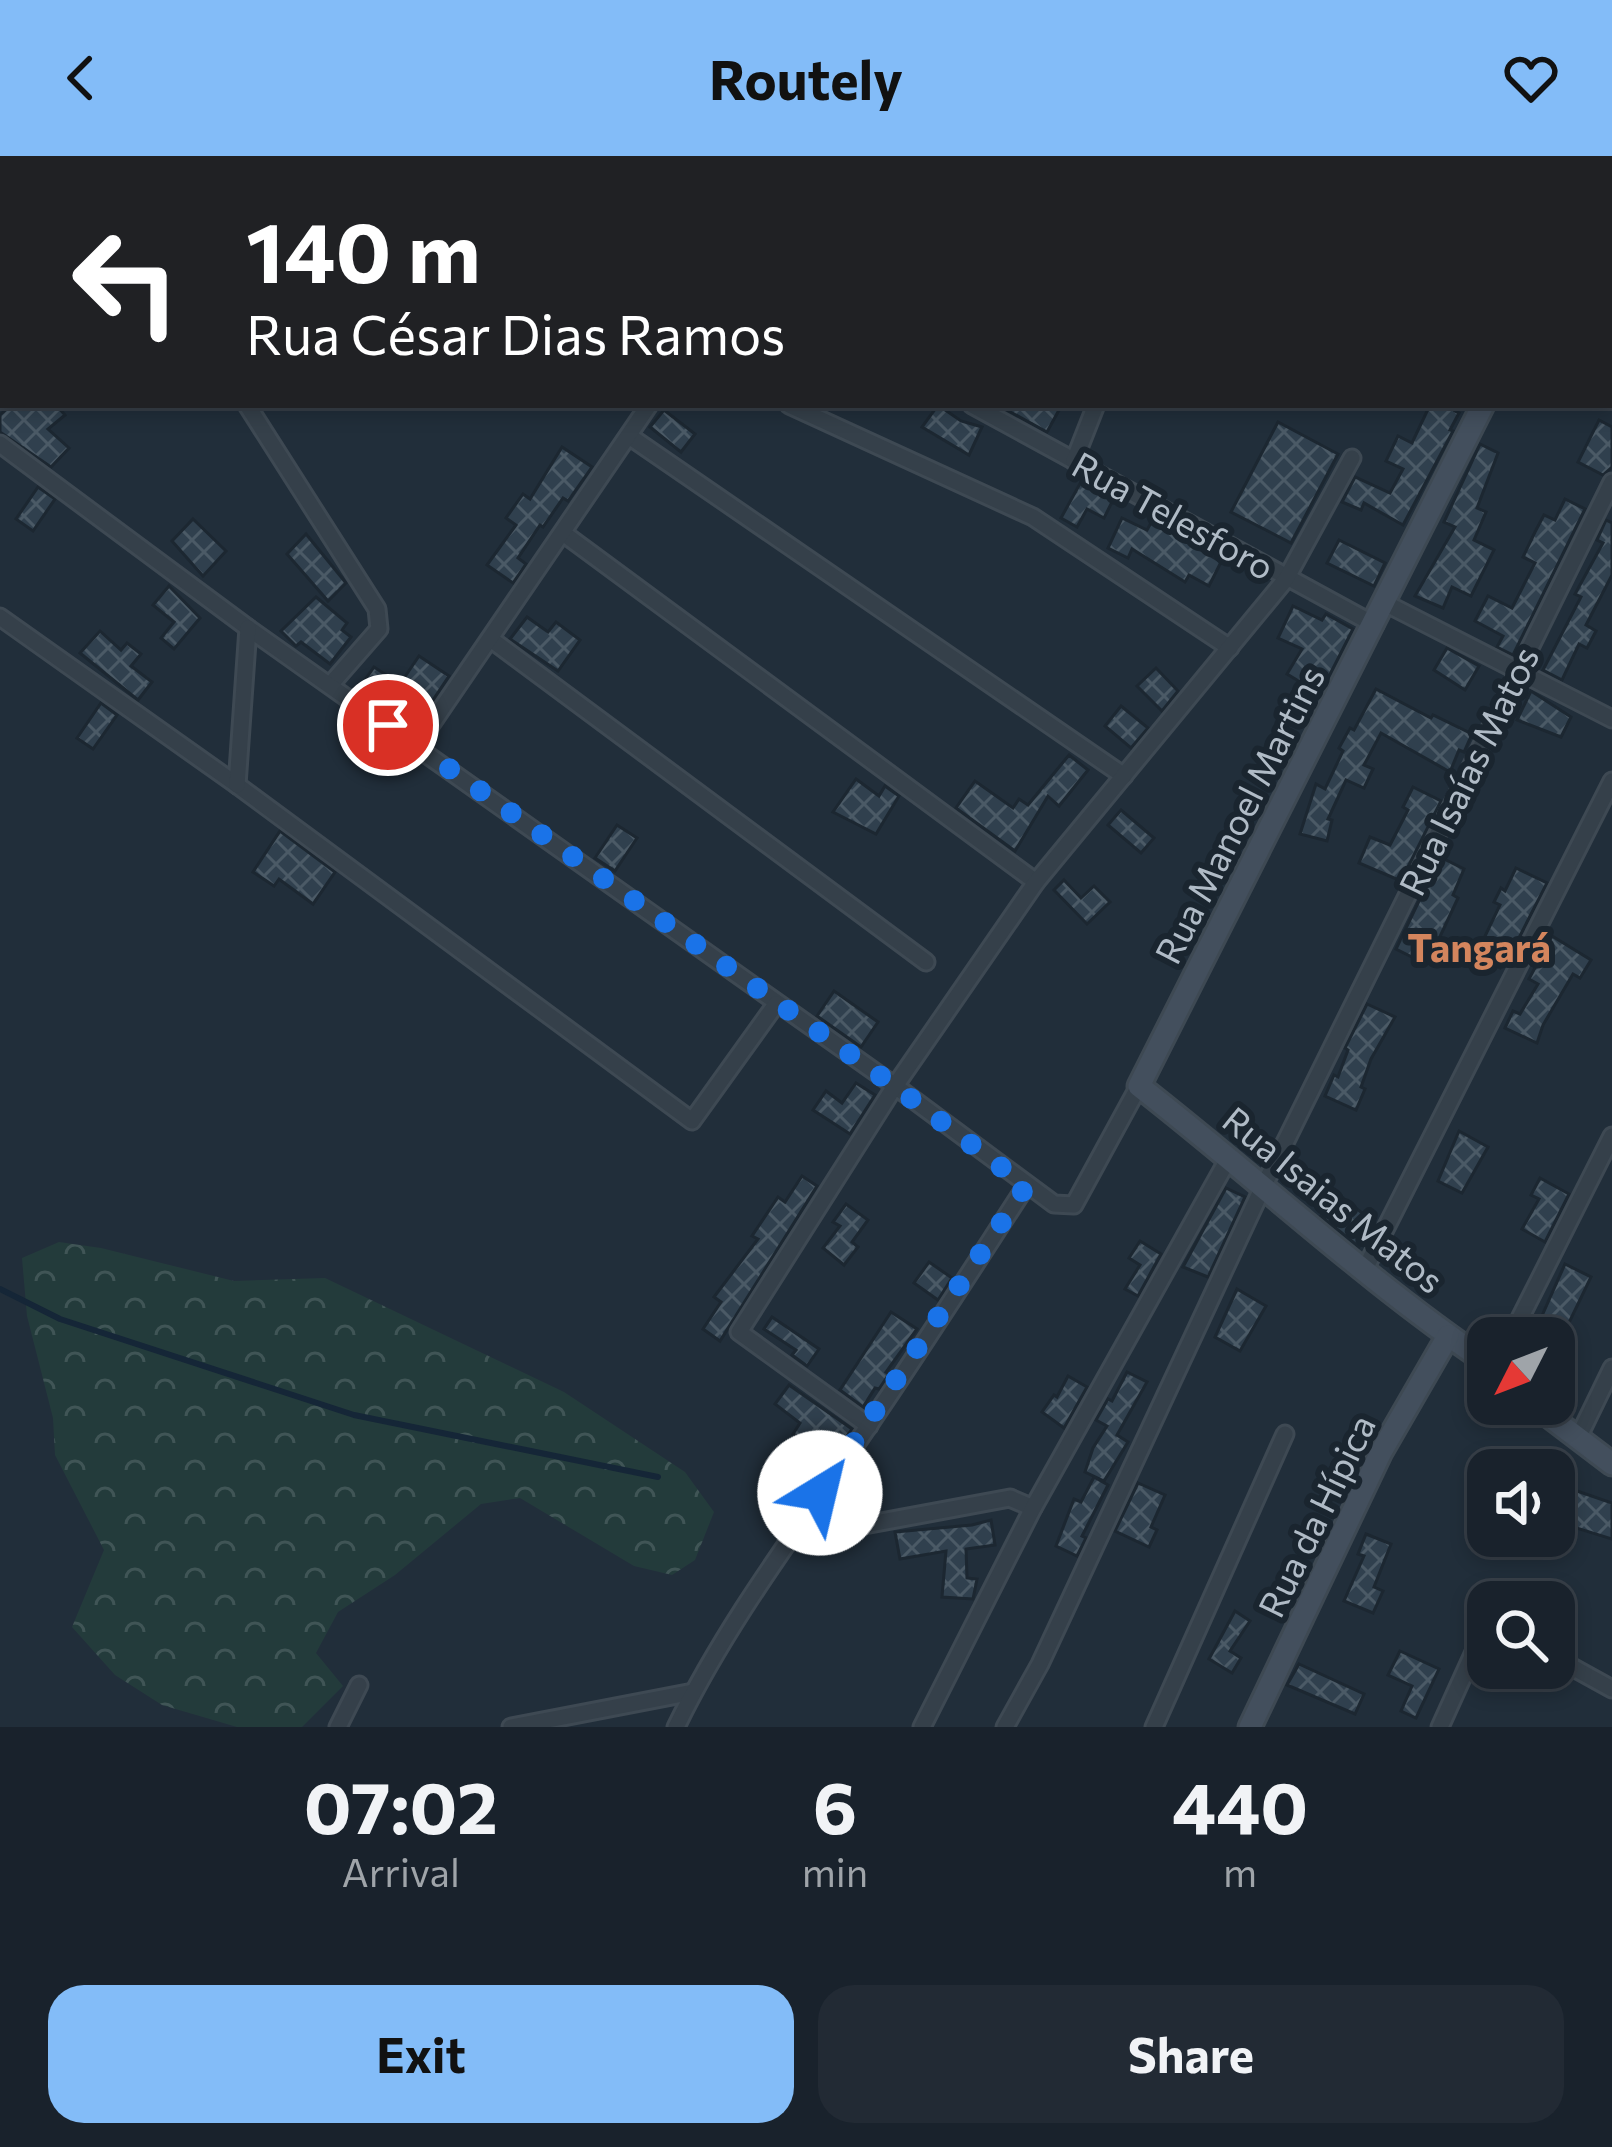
<!DOCTYPE html>
<meta charset="utf-8">
<style>
body{margin:0;font-family:Commissioner,sans-serif;background:#222a34;color:#f1f3f6;height:100vh;display:flex;flex-direction:column;font-size:45px;white-space:nowrap}
*{box-sizing:border-box;margin:0}
p{font-size:39px;color:#9fa4a9}
.icon{flex:none;width:66px;height:66px;fill:none;stroke:currentColor;stroke-width:2;stroke-linecap:round;stroke-linejoin:round}
.map{position:relative;height:1571px;overflow:hidden}
.side{display:flex;flex-direction:column;background:#19222c;flex:1}
.side>*{flex:none}
.top-card{position:absolute;left:0px;top:0px;width:1614px;height:252px;box-shadow:0 6px 18px #0003,0 0 0 3px #373f48;background:#202124;color:#fff;overflow:hidden}
.needle{width:78px;rotate:228deg}
.fabs{position:absolute;left:1467px;top:1161px;display:grid;gap:24px}
.fabs a{display:grid;place-items:center;width:108px;height:108px;border-radius:24px;background:#19222c;box-shadow:0 6px 18px #0003,0 0 0 3px #373f48;font-size:60px}
.pin{position:absolute;display:grid;place-items:center;width:102px;height:102px;color:#fff;margin:-51px;border:6px solid #fff;border-radius:50%;box-shadow:0 3px 12px #0007}
.me{position:absolute;width:132px;margin:-66px;rotate:36deg;stroke-linejoin:round;filter:drop-shadow(0 0 9px #0008)}
.turn{display:flex;align-items:center;gap:42px;height:252px;padding:0 48px;font-size:54px}
.turn .icon{width:156px;height:156px;stroke-width:2.5}
.turn b{display:block;font-size:84px;line-height:102px}
.eta{display:flex;justify-content:space-evenly;align-items:center;height:204px;text-align:center}
.eta b{font-size:72px;font-weight:700;line-height:84px}
.action{display:flex;gap:24px;margin-top:auto;padding:24px 48px}
.action a{flex:1;height:138px;border-radius:36px;background:#83bcf8;color:#111;font-size:48px;font-weight:700;line-height:138px;text-align:center}
.action a+a{background:#222a34;color:#f1f3f6}
header{display:flex;justify-content:space-between;align-items:center;height:156px;padding:0 48px;background:#83bcf8;color:#111;font-size:54px;font-weight:700}
.map>svg:first-child{display:block}
.forest{fill:url(#forest-crowns)}
.lines{fill:none;stroke-linecap:round;stroke-linejoin:round}
.stream{stroke:#152637;stroke-width:6}
.building{fill:url(#building-cross-hatch);stroke:#1c2731;stroke-width:3}
.street-casing{stroke:#3e4953;stroke-width:21}
.secondary-casing{stroke:#3e4953;stroke-width:27}
.primary-casing{stroke:#3e4953;stroke-width:30}
.street{stroke:#35404a;stroke-width:15}
.secondary{stroke:#434f5d;stroke-width:21}
.primary{stroke:#535f6a;stroke-width:24}
.route{stroke:#1a73e8;stroke-width:21;stroke-dasharray:0 37.8}
.labels{text-anchor:middle;stroke-width:12;stroke-linejoin:round;paint-order:stroke}
.street-label{font-size:36px;fill:#b0bbc6;stroke:#1a252f}
.neighbourhood-label{font-size:39px;font-weight:bold;fill:#d4855d;stroke:#1a252f}
</style>
<header><svg class="icon" aria-label="back" viewBox="0 0 24 24"><path d="M15 5l-7 7 7 7"/></svg>Routely<svg class="icon" aria-label="heart" viewBox="0 0 24 24"><path d="M12 20l-8-8c-3-5 5-10 8-4 3-6 11-1 8 4z"/></svg></header>
<div class="map">
<svg width="1612" height="1571" viewBox="0 0 1612 1571">
<defs>
<pattern id="forest-crowns" width="20" height="18" patternUnits="userSpaceOnUse" patternTransform="scale(3)"><rect width="20" height="18" fill="#233b3b"/><path d="M2 6a3 3 0 1 1 6 0M12 15a3 3 0 1 1 6 0" fill="none" stroke="#405556"/></pattern>
<pattern id="building-cross-hatch" width="8" height="8" patternUnits="userSpaceOnUse" patternTransform="scale(3)"><rect width="8" height="8" fill="#30404e"/><path d="M0 0l8 8M0 8l8-8" fill="none" stroke="#4b5a66"/></pattern>
</defs>
<rect width="100%" height="100%" fill="#212e3a"/>
<path class="forest" d="M 59,1086 L 101,1092 L 234,1125 L 325,1122 L 564,1236 L 685,1316 L 714,1356 L 695,1404 L 672,1419 L 634,1410 L 520,1342 L 481,1348 L 395,1419 L 338,1456 L 316,1497 L 343,1530 L 302,1571 L 237,1571 L 162,1549 L 115,1519 L 72,1471 L 104,1394 L 55,1299 L 53,1262 L 27,1160 L 22,1102 Z"/>
<g class="lines">
<path class="stream" d="M 0,1133 L 60,1163 L 354,1259 L 658,1321"/>
</g>
<g class="building">
<path d="M 11,249 L 56,249 L 65,259 L 48,273 L 69,292 L 51,311 L 0,276 L 0,259 Z"/>
<path d="M 938,249 L 961,265 L 982,271 L 969,299 L 922,271 Z"/>
<path d="M 1007,249 L 1050,249 L 1059,254 L 1047,276 L 1005,253 Z"/>
<path d="M 1430,249 L 1458,249 L 1455,255 L 1459,257 L 1450,274 L 1453,275 L 1403,369 L 1364,347 L 1361,354 L 1342,346 L 1355,321 L 1390,337 L 1403,313 L 1386,305 L 1398,280 L 1412,287 Z"/>
<path d="M 664,254 L 695,278 L 681,296 L 650,271 Z"/>
<path d="M 1599,264 L 1612,271 L 1612,311 L 1603,319 L 1578,306 Z"/>
<path d="M 1278,266 L 1338,298 L 1291,387 L 1231,356 Z"/>
<path d="M 1480,288 L 1498,297 L 1477,352 L 1486,356 L 1474,384 L 1494,394 L 1471,440 L 1452,431 L 1443,452 L 1415,440 L 1455,371 L 1444,366 Z"/>
<path d="M 562,291 L 592,311 L 568,345 L 563,342 L 543,371 L 540,369 L 518,402 L 526,408 L 513,427 L 487,409 L 516,369 L 506,362 L 523,338 L 530,343 Z"/>
<path d="M 1082,324 L 1114,342 L 1104,362 L 1087,353 L 1077,371 L 1061,362 Z"/>
<path d="M 38,331 L 55,343 L 33,375 L 16,363 Z"/>
<path d="M 1565,343 L 1585,353 L 1513,499 L 1497,491 L 1503,480 L 1475,465 L 1488,440 L 1512,452 L 1535,407 L 1523,401 L 1535,376 L 1544,359 L 1555,364 Z"/>
<path d="M 1122,362 L 1147,374 L 1152,365 L 1221,406 L 1209,430 L 1189,419 L 1185,426 L 1132,393 L 1128,402 L 1108,392 Z"/>
<path d="M 193,363 L 226,395 L 203,420 L 172,385 Z"/>
<path d="M 1606,364 L 1612,367 L 1612,419 L 1586,469 L 1596,475 L 1587,492 L 1579,488 L 1562,524 L 1543,514 L 1581,441 L 1575,438 L 1603,387 L 1597,384 Z"/>
<path d="M 306,378 L 346,427 L 328,445 L 287,398 Z"/>
<path d="M 1339,384 L 1385,407 L 1374,430 L 1327,407 Z"/>
<path d="M 169,430 L 200,462 L 174,493 L 161,482 L 174,466 L 153,449 Z"/>
<path d="M 316,441 L 347,467 L 342,474 L 351,481 L 330,508 L 301,486 L 296,490 L 281,475 Z"/>
<path d="M 1293,450 L 1322,464 L 1326,458 L 1353,473 L 1320,538 L 1287,518 L 1302,493 L 1278,482 Z"/>
<path d="M 527,461 L 548,476 L 556,466 L 580,484 L 558,515 L 510,483 Z"/>
<path d="M 100,475 L 121,494 L 127,487 L 141,498 L 131,510 L 152,526 L 138,544 L 80,497 Z"/>
<path d="M 1447,492 L 1479,510 L 1465,534 L 1434,514 Z"/>
<path d="M 419,500 L 449,520 L 413,574 L 358,534 L 374,511 L 400,528 Z"/>
<path d="M 1156,512 L 1178,535 L 1162,555 L 1137,530 Z"/>
<path d="M 1376,533 L 1431,562 L 1433,559 L 1472,578 L 1464,596 L 1459,594 L 1450,616 L 1381,577 L 1364,609 L 1373,613 L 1364,632 L 1346,624 L 1328,663 L 1332,664 L 1327,685 L 1300,678 L 1316,628 L 1325,633 L 1343,595 L 1339,592 L 1350,572 L 1354,574 Z"/>
<path d="M 1531,535 L 1571,561 L 1561,581 L 1517,564 Z"/>
<path d="M 101,547 L 117,559 L 93,593 L 77,582 Z"/>
<path d="M 1121,550 L 1148,572 L 1131,592 L 1105,570 Z"/>
<path d="M 1069,599 L 1088,614 L 1059,650 L 1048,640 L 1015,695 L 956,652 L 975,625 L 1013,652 L 1019,643 L 1028,649 Z"/>
<path d="M 856,623 L 879,640 L 885,630 L 899,640 L 876,678 L 833,656 Z"/>
<path d="M 1413,631 L 1441,645 L 1401,725 L 1359,707 L 1370,681 L 1390,689 L 1408,654 L 1403,651 Z"/>
<path d="M 1121,654 L 1154,682 L 1141,697 L 1108,669 Z"/>
<path d="M 617,669 L 637,682 L 615,715 L 595,702 Z"/>
<path d="M 280,675 L 335,716 L 313,748 L 279,723 L 274,730 L 253,716 Z"/>
<path d="M 1440,701 L 1464,713 L 1453,739 L 1458,742 L 1437,787 L 1428,783 L 1418,804 L 1396,793 Z"/>
<path d="M 1516,712 L 1547,727 L 1505,809 L 1502,807 L 1500,812 L 1476,799 L 1500,749 L 1494,746 L 1501,732 L 1505,735 Z"/>
<path d="M 1064,724 L 1081,742 L 1094,730 L 1110,746 L 1087,768 L 1054,734 Z"/>
<path d="M 1552,780 L 1591,804 L 1580,822 L 1573,818 L 1543,869 L 1537,887 L 1505,872 L 1513,855 L 1520,858 L 1538,828 L 1529,823 Z"/>
<path d="M 834,835 L 878,866 L 861,891 L 817,860 Z"/>
<path d="M 1367,848 L 1395,861 L 1371,903 L 1361,931 L 1365,933 L 1356,954 L 1325,940 L 1334,919 L 1338,921 L 1348,894 L 1345,892 Z"/>
<path d="M 856,927 L 875,939 L 850,978 L 813,954 L 826,935 L 842,947 Z"/>
<path d="M 1459,975 L 1488,991 L 1462,1037 L 1438,1025 Z"/>
<path d="M 802,1020 L 817,1030 L 720,1185 L 703,1173 L 721,1146 L 714,1141 L 758,1083 L 752,1080 L 778,1041 L 785,1046 Z"/>
<path d="M 1540,1022 L 1569,1038 L 1545,1086 L 1522,1073 L 1539,1043 L 1531,1039 Z"/>
<path d="M 1226,1032 L 1245,1041 L 1208,1121 L 1183,1111 Z"/>
<path d="M 1338,1038 L 1375,1067 L 1359,1091 L 1321,1060 Z"/>
<path d="M 846,1048 L 868,1064 L 852,1086 L 858,1091 L 844,1109 L 823,1092 L 840,1070 L 833,1066 Z"/>
<path d="M 1140,1085 L 1161,1098 L 1138,1140 L 1125,1133 L 1140,1109 L 1129,1102 Z"/>
<path d="M 929,1106 L 952,1122 L 938,1144 L 914,1127 Z"/>
<path d="M 1565,1108 L 1591,1121 L 1565,1175 L 1541,1162 Z"/>
<path d="M 1237,1133 L 1266,1150 L 1240,1195 L 1215,1181 Z"/>
<path d="M 891,1156 L 917,1173 L 886,1216 L 889,1218 L 879,1233 L 875,1232 L 863,1251 L 840,1234 Z"/>
<path d="M 772,1161 L 819,1193 L 807,1210 L 792,1199 L 796,1194 L 764,1173 Z"/>
<path d="M 1127,1216 L 1147,1226 L 1117,1279 L 1128,1286 L 1104,1325 L 1085,1316 L 1093,1292 L 1107,1270 L 1096,1264 L 1108,1243 L 1112,1245 Z"/>
<path d="M 1068,1220 L 1087,1231 L 1064,1272 L 1042,1256 L 1054,1239 L 1057,1241 Z"/>
<path d="M 789,1229 L 852,1273 L 817,1323 L 799,1310 L 812,1291 L 793,1278 L 800,1267 L 775,1248 Z"/>
<path d="M 1094,1321 L 1108,1329 L 1082,1380 L 1086,1382 L 1077,1400 L 1056,1390 L 1074,1343 L 1081,1346 Z"/>
<path d="M 1138,1327 L 1165,1339 L 1151,1371 L 1157,1374 L 1149,1391 L 1115,1375 Z"/>
<path d="M 1554,1327 L 1612,1347 L 1612,1383 L 1554,1365 Z"/>
<path d="M 991,1364 L 995,1389 L 966,1393 L 967,1422 L 977,1423 L 973,1443 L 942,1441 L 946,1395 L 900,1403 L 895,1376 L 972,1369 Z"/>
<path d="M 1366,1378 L 1391,1388 L 1374,1431 L 1383,1435 L 1373,1457 L 1344,1445 L 1364,1400 L 1358,1398 Z"/>
<path d="M 1291,1402 L 1310,1411 L 1288,1456 L 1272,1446 Z"/>
<path d="M 1235,1455 L 1250,1465 L 1230,1495 L 1241,1502 L 1232,1517 L 1209,1503 Z"/>
<path d="M 1400,1495 L 1439,1513 L 1416,1562 L 1401,1555 L 1412,1530 L 1388,1519 Z"/>
<path d="M 1299,1508 L 1364,1538 L 1355,1558 L 1287,1529 Z"/>
</g>
<g class="lines">
<defs>
<g id="street">
<path d="M 264,0 L 267,3"/>
<path d="M 519,0 L 524,3"/>
<path d="M 900,0 L 906,3"/>
<path d="M 989,3 L 990,0"/>
<path d="M 1194,3 L 1196,0"/>
<path d="M 1611,23 L 1612,24"/>
<path d="M 247,249 L 377,453 L 379,473 L 331,528"/>
<path d="M 789,249 L 1033,361 L 1230,492"/>
<path d="M 972,249 L 1375,469"/>
<path d="M 632,282 L 1124,620"/>
<path d="M 0,288 L 248,472 L 895,930 L 1054,1048 L 1074,1049 L 1139,930"/>
<path d="M 1074,305 L 1096,249"/>
<path d="M 563,377 L 1036,726"/>
<path d="M 1385,447 L 1612,563"/>
<path d="M 0,461 L 237,629 L 692,965 L 776,848"/>
<path d="M 492,484 L 926,806"/>
<path d="M 417,589 L 649,249"/>
<path d="M 237,629 L 248,472"/>
<path d="M 1364,1115 L 1612,625"/>
<path d="M 1510,1182 L 1612,980"/>
<path d="M 869,1270 L 739,1176 L 895,930 L 1036,726 L 1286,423 L 1352,302"/>
<path d="M 1577,1284 L 1612,1212"/>
<path d="M 797,1371 L 832,1375 L 1010,1342 L 1033,1352"/>
<path d="M 1554,1501 L 1612,1533"/>
<path d="M 338,1571 L 359,1529"/>
<path d="M 511,1571 L 693,1536"/>
<path d="M 676,1571 C 728,1464 802,1368 869,1269 C 923,1190 974,1110 1026,1030"/>
<path d="M 922,1571 L 1033,1352 L 1230,1000"/>
<path d="M 1005,1571 L 1040,1508 L 1262,1033 L 1612,326"/>
<path d="M 1154,1571 L 1285,1278"/>
<path d="M 1440,1571 L 1488,1465"/>
</g>
<g id="secondary">
<path d="M 1579,0 L 1583,3"/>
<path d="M 1483,249 L 1139,930 C 1256,1021 1364,1123 1488,1207"/>
<path d="M 1533,1248 L 1612,1308"/>
<path d="M 1250,1571 L 1381,1296 L 1448,1180"/>
</g>
<g id="primary">
<path d="M 205,3 L 208,0"/>
<path d="M 0,198 L 3,195"/>
</g>
</defs>
<use href="#street" class="street-casing"/>
<use href="#secondary" class="secondary-casing"/>
<use href="#primary" class="primary-casing"/>
<use href="#street" class="street"/>
<use href="#secondary" class="secondary"/>
<use href="#primary" class="primary"/>
</g>
<g class="lines">
<path class="route" d="M 388,569 L 896,931 L 1026,1030 L 820,1337"/>
</g>
<g class="labels">
<g class="street-label">
<text transform="translate(1173 360) rotate(29)" y="13">Rua Telesforo</text>
<text transform="translate(1469 615) rotate(-64)" y="13">Rua Isaías Matos</text>
<text transform="translate(1240 659) rotate(-63)" y="13">Rua Manoel Martins</text>
<text transform="translate(1333 1044) rotate(39)" y="13">Rua Isaias Matos</text>
<text transform="translate(1317 1360) rotate(-64)" y="13">Rua da Hípica</text>
</g>
<g class="neighbourhood-label">
<text x="1479" y="806">Tangará</text>
</g>
</g>
</svg>
<div class="fabs">
<a><svg class="needle" viewBox="-14 -14 28 28"><path d="M0-13l5 13h-10z" fill="#e53935"/><path d="M0 13l5-13h-10z" fill="#9fa4a9"/></svg></a>
<a><svg class="icon" aria-label="sound" viewBox="0 0 24 24"><path d="M4 9h4l5-4v14l-5-4H4zM17 9q2 3 0 6"/></svg></a>
<a><svg class="icon" aria-label="search" viewBox="0 0 24 24"><circle cx="10" cy="10" r="6"/><path d="M15 15l6 6"/></svg></a>
</div>
<div class="pin" style="left:388px;top:569px;background:#d93025"><svg class="icon" aria-label="arrive" viewBox="0 0 24 24"><path d="M6 21V4h12l-3 4 3 4H6"/></svg></div>
<svg class="me" style="left:820px;top:1337px" viewBox="-20 -20 40 40"><circle r="19" fill="#fff"/><path d="M0-13L10 11 0 6-10 11z" fill="#1a73e8"/></svg>
<div class="top-card">
<div class="turn"><svg class="icon" aria-label="left" viewBox="0 0 24 24"><path d="M17 20v-9H6M10 6l-5 5 5 5"/></svg><div><b>140 m</b>Rua César Dias Ramos</div></div>
</div>
</div>
<section class="side">
<div class="eta">
<div><b>07:02</b><p>Arrival</p></div>
<div><b>6</b><p>min</p></div>
<div><b>440</b><p>m</p></div>
</div>
<div class="action"><a>Exit</a><a>Share</a></div>
</section>
